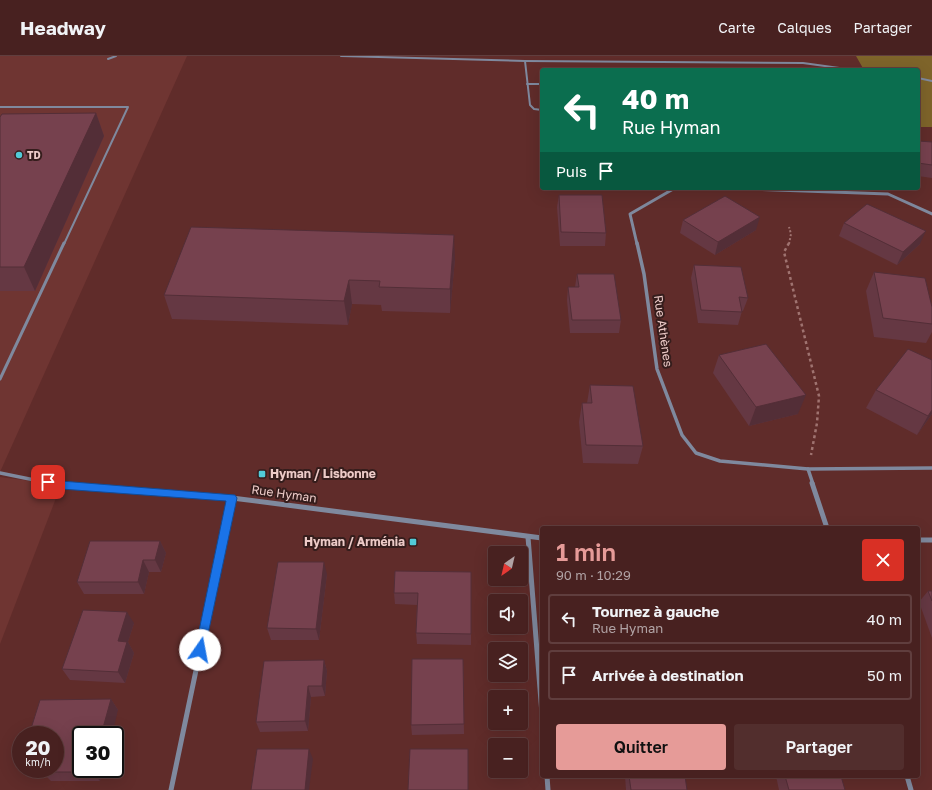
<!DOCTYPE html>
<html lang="fr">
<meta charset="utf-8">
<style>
body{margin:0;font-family:"Golos Text",sans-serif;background:#522e2d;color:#f1f3f6;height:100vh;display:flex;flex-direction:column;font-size:15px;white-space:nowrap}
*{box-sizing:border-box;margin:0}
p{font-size:13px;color:#b1a3a5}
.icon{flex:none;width:22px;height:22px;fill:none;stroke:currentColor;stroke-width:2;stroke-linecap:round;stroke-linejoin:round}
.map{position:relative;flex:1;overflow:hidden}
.panel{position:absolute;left:540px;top:470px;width:380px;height:252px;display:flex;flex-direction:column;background:#482120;border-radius:4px;box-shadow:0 4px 16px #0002,0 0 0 1px #603e3e}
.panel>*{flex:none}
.hud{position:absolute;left:540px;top:12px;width:380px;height:122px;border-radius:4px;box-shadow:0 4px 16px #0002,0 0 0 1px #603e3e;background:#0b6e4f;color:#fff;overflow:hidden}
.needle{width:26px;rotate:214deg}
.tools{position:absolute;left:488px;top:490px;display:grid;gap:8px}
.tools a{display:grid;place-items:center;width:40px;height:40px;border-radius:4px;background:#482120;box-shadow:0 4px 16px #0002,0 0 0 1px #603e3e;font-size:20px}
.speed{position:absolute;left:12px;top:670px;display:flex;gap:8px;font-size:20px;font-weight:700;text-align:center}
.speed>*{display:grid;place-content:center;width:52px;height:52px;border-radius:50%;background:#482120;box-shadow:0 4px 16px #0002,0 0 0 1px #603e3e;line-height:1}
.speed small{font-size:10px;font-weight:400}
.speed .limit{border:2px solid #111;border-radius:6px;background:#fff;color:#111}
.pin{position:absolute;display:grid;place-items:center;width:34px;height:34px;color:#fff;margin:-17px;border-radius:8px;box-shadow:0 2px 6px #0006}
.me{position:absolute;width:44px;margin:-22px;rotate:12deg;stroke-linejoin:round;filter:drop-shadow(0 0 3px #0008)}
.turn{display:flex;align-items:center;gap:14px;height:84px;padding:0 16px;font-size:18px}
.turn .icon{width:52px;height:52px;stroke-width:2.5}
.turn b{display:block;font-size:28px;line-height:34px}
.then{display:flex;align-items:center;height:38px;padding:0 16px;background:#0003;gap:8px;font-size:15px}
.round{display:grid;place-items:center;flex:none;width:42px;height:42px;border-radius:4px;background:#522e2d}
.headline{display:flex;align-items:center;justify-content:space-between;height:68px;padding:0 16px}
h1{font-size:24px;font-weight:600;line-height:30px;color:#e69b98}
.button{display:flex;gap:8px;margin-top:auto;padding:8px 16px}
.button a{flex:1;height:46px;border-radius:4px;background:#e69b98;color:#111;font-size:16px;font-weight:600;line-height:46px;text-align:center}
.button a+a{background:#522e2d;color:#f1f3f6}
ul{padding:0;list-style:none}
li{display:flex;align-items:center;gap:12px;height:50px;margin:0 8px 6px;padding:0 8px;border:2px solid #603e3e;border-radius:4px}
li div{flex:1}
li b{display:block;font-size:15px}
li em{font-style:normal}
header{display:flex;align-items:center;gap:24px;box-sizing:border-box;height:56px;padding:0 20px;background:#482120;border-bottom:1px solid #603e3e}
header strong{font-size:19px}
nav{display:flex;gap:22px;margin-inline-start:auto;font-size:14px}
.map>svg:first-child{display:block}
.built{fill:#6f3532}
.green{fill:#7e642a}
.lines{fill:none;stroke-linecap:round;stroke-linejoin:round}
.path-far1{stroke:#9f7370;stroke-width:2;stroke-dasharray:2 2;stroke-linecap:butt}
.path{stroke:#9f7370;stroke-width:2.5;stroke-dasharray:3 3;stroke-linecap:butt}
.lane-far1{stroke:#7f899e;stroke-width:2}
.lane{stroke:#7f899e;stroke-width:3}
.street-far2{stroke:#7f899e;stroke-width:3}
.street-far1{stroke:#7f899e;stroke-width:3.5}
.street{stroke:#7f899e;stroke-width:5}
.wall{fill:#653843}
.shaded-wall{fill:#532e37}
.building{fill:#76414e;stroke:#532e37}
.route{fill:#1a73e8;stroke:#114b97}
.poi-dot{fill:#52cbd8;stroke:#351d1c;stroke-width:1.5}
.labels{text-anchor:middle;stroke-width:4;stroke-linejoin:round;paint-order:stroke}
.far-poi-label{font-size:10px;font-weight:bold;fill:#edcbc8;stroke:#351d1c;text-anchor:start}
.street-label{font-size:12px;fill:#edcbc8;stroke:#351d1c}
.poi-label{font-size:12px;font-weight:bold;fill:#edcbc8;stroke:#351d1c;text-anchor:start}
</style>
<header>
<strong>Headway</strong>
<nav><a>Carte</a><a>Calques</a><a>Partager</a></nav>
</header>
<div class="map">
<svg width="932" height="734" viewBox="0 0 932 734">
<rect width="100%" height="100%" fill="#602c2a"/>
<g class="built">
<path d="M 0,0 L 187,0 L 0,416 Z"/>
<path d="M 0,421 L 61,429 L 0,588 Z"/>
</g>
<path class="green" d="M 856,0 L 932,0 L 932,71 L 918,71 L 918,14 L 864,14 Z"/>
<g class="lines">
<path class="path-far1" d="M 789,188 L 791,178 L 789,171"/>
<path class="path" d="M 789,187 L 784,196 L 819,340 L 817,367 L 811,399"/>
<g class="lane-far1">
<path d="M 341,0 L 525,5 L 803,7 L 854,14"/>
<path d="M 108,3 L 116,0"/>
<path d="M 525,5 L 530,49 L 534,53 L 542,54"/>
<path d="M 918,22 L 932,25"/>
<path d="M 527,28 L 542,28"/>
<path d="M 0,51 L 128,51 L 64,188"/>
</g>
<path class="lane" d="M 0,323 L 64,187"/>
<g class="street-far2">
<path d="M 721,132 L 888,138 L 932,158"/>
<path d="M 637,188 L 630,158 L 675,132"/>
</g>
<g class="street-far1">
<path d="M 637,187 L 644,218 L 657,313 L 682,379 L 696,397 L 720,405 L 808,413 L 932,412"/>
<path d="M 808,413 L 813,428"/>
<path d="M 0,417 L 54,428"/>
</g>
<g class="street">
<path d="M 49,427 L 232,442 L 542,482"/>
<path d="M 812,427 L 827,472"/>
<path d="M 528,481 L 542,658"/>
<path d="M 918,484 L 932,484"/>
<path d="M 547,720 L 548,734"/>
<path d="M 907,720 L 911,734"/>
<path d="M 171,734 L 232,442"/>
</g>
</g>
<g class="wall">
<path d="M 96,57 L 104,80 L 35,235 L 0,235 L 0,61 Z"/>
<path d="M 918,85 L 932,86 L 932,122 L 918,120 Z"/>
<path d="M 559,139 L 606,177 L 605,190 L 560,190 L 557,151 Z"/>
<path d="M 683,164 L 756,174 L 715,199 L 680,177 Z"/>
<path d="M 844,167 L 920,188 L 897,209 L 839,180 Z"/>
<path d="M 455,203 L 450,257 L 382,255 L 381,249 L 352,248 L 348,269 L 172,263 L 164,239 Z"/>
<path d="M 694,209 L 748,242 L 743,255 L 742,255 L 738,269 L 698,267 L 691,222 Z"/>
<path d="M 874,216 L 932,251 L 932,276 L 926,287 L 874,281 L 866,235 Z"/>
<path d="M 577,218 L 621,264 L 619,277 L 570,277 L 567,244 L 568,231 L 575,231 Z"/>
<path d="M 719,299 L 798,358 L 749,370 L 713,317 Z"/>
<path d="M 590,329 L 643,390 L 638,408 L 583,407 L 579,366 L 582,347 L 587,347 Z"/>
<path d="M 876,334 L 932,358 L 917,379 L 866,352 Z"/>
<path d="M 160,485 L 166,497 L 161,516 L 149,516 L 144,538 L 84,538 L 77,526 Z"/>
<path d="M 395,515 L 471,578 L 471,589 L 417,588 L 416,577 L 417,549 L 395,548 L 394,537 Z"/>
<path d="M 327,518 L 319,584 L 271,584 L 267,572 Z"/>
<path d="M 928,535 L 932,535 L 932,582 L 919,546 Z"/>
<path d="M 134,567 L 128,586 L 134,597 L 125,627 L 70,624 L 62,613 Z"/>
<path d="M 463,603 L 464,678 L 412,679 L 411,669 Z"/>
<path d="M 324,604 L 327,615 L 325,640 L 311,641 L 308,675 L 260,676 L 256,666 Z"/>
<path d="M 111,643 L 118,654 L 81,713 L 103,713 L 100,725 L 51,725 L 42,716 Z"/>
<path d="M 625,720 L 685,720 L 687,734 L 626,734 Z"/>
<path d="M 776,720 L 841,720 L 845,734 L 779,734 Z"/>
</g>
<g class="shaded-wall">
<path d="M 96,57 L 104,80 L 35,235 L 24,211 Z"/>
<path d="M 760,161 L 756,174 L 715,199 L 718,186 Z"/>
<path d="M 926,175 L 920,188 L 897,209 L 903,196 Z"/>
<path d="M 454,179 L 455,203 L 450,257 L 450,233 Z"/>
<path d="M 349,224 L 352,248 L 348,269 L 344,245 Z"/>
<path d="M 806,339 L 798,358 L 749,370 L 756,351 Z"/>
<path d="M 932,354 L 932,358 L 917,379 L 928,360 Z"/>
<path d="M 160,485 L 166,497 L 161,516 L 155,504 Z"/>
<path d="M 143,504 L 149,516 L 144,538 L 138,526 Z"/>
<path d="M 324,506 L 327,518 L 319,584 L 316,573 Z"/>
<path d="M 127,556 L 134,567 L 128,586 L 134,597 L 125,627 L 118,616 L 118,585 Z"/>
<path d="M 324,604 L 327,615 L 325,640 L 322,630 Z"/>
<path d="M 308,630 L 311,641 L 308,675 L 305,665 Z"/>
<path d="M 111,643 L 118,654 L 112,679 L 101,679 Z"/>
<path d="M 309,693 L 313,703 L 309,734 L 305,734 Z"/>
<path d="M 93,713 L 103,713 L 100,725 L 92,716 Z"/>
</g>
<g class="building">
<path d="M 96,57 L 24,211 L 0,211 L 0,61 L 2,58 Z"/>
<path d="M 918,85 L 932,86 L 932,109 L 918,107 Z"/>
<path d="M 559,139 L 602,139 L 606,177 L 561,176 Z"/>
<path d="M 725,140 L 760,161 L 718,186 L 683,164 Z"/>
<path d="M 867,148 L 926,175 L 903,196 L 844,167 Z"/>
<path d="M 191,171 L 454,179 L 450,233 L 379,231 L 380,225 L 349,224 L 344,245 L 164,239 Z"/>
<path d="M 694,209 L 741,211 L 748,242 L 739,241 L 742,256 L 701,254 Z"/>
<path d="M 874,216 L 925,222 L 932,251 L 932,268 L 883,262 Z"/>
<path d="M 577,218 L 614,218 L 621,264 L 572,264 L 568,231 L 579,231 Z"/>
<path d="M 766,288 L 806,339 L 756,351 L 719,299 Z"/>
<path d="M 908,293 L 932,304 L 932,354 L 928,360 L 876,334 Z"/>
<path d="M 590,329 L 633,330 L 643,390 L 586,389 L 582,347 L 592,347 Z"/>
<path d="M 90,485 L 160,485 L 155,504 L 143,504 L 138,526 L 77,526 Z"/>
<path d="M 278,506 L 324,506 L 316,573 L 267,572 Z"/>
<path d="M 395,515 L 471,516 L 471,578 L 416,577 L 418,537 L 394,537 Z"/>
<path d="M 928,535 L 932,535 L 932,545 Z"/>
<path d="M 83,554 L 127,556 L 118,585 L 127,586 L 118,616 L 62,613 Z"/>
<path d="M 412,603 L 463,603 L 464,668 L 411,669 Z"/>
<path d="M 324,604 L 322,630 L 308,630 L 305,665 L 256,666 L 264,605 Z"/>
<path d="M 111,643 L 101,679 L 81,679 L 81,713 L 93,713 L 92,716 L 42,716 L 43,713 L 55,713 L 55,679 L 29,679 L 40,644 Z"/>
<path d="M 257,693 L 309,693 L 305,734 L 251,734 Z"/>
<path d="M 410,693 L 468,693 L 468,734 L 408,734 Z"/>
<path d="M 629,720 L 685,720 L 687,734 L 631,734 Z"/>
<path d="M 785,720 L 841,720 L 845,734 L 789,734 Z"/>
</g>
<path class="route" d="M 48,423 L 61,425 L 235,439 L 237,442 L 204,597 L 200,599 L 197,597 L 195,594 L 226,445 L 61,433 L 44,429 L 43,426 L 44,424 Z"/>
<g class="poi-dot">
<circle cx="19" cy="99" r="4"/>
<rect x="258" y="414" width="8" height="8" rx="2"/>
<rect x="409" y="482" width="8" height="8" rx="2"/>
</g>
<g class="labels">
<g class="far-poi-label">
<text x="27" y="103">TD</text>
</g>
<g class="street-label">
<text transform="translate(663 275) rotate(82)" y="4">Rue Athènes</text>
<text transform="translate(284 438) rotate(8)" y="4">Rue Hyman</text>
</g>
<g class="poi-label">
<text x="270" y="422">Hyman / Lisbonne</text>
<text x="405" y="490" text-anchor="end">Hyman / Arménia</text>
</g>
</g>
</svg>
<div class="tools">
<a><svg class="needle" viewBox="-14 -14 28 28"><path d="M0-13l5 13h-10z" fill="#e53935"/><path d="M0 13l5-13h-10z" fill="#b1a3a5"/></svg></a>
<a><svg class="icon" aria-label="sound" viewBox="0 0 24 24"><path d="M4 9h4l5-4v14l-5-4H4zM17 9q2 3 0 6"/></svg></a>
<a><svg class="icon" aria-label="layers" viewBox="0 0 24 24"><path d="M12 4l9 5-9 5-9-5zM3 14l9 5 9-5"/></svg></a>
<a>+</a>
<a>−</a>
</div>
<div class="speed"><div>20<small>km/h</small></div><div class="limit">30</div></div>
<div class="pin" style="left:48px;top:426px;background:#d93025"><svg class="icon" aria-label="arrive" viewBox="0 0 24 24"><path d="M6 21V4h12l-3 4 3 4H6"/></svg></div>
<svg class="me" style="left:200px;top:594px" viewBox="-20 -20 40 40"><circle r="19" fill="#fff"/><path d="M0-13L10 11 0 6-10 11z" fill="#1a73e8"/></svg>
<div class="hud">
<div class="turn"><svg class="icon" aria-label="left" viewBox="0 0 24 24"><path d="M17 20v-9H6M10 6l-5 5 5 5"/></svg><div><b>40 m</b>Rue Hyman</div></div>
<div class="then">Puis<svg class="icon" aria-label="arrive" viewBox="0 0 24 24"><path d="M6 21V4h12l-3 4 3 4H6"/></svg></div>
</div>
<section class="panel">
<div class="headline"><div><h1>1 min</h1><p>90 m · 10:29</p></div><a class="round" style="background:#d93025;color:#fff"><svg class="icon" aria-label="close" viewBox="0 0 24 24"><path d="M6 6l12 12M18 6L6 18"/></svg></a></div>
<ul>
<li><svg class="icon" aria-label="left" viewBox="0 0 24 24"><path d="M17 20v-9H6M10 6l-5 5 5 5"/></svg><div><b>Tournez à gauche</b><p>Rue Hyman</p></div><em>40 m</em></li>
<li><svg class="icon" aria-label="arrive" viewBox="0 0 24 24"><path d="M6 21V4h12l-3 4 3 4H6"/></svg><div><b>Arrivée à destination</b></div><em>50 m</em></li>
</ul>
<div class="button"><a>Quitter</a><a>Partager</a></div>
</section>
</div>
